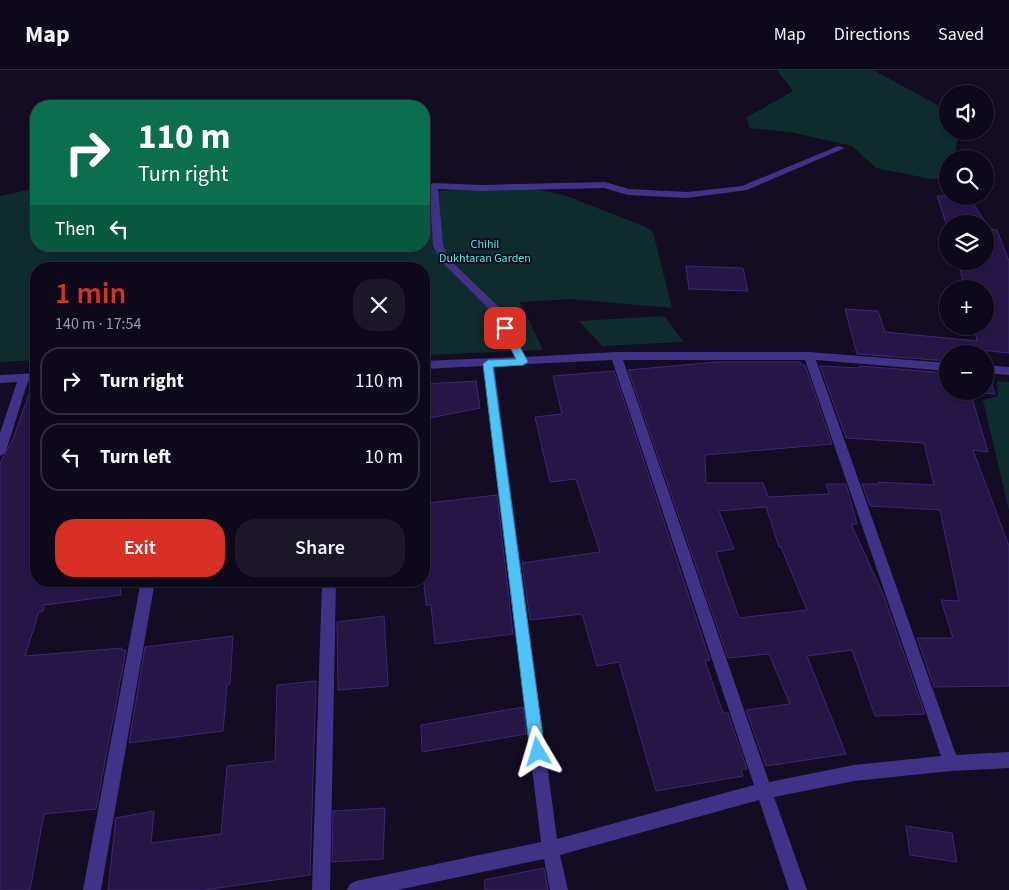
<!DOCTYPE html>
<meta charset="utf-8">
<style>
body{margin:0;font-family:"Source Sans 3",sans-serif;background:#1c1727;color:#f1f3f6;height:100vh;display:flex;flex-direction:column;font-size:19px;white-space:nowrap}
*{box-sizing:border-box;margin:0}
p{font-size:16px;color:#9b9aa2}
.icon{flex:none;width:28px;height:28px;fill:none;stroke:currentColor;stroke-width:2;stroke-linecap:round;stroke-linejoin:round}
.map{position:relative;flex:1;overflow:hidden}
.panel{position:absolute;left:30px;top:192px;width:400px;height:325px;display:flex;flex-direction:column;background:#0e091a;border-radius:20px;box-shadow:0 1px 4px #0004,0 0 0 1px #2e2a39}
.panel>*{flex:none}
.guide{position:absolute;left:30px;top:30px;width:400px;height:152px;border-radius:20px;box-shadow:0 1px 4px #0004,0 0 0 1px #2e2a39;background:#0b6e4f;color:#fff;overflow:hidden}
.tools{position:absolute;left:939px;top:15px;display:grid;gap:10px}
.tools a{display:grid;place-items:center;width:55px;height:55px;border-radius:50%;background:#0e091a;box-shadow:0 1px 4px #0004,0 0 0 1px #2e2a39;font-size:25px}
.pin{position:absolute;display:grid;place-items:center;width:42px;height:42px;color:#fff;margin:-21px;border-radius:10px;box-shadow:0 2px 8px #0006}
.me{position:absolute;width:55px;margin:-28px;rotate:353deg;stroke-linejoin:round;filter:drop-shadow(0 0 4px #0008)}
.turn{display:flex;align-items:center;gap:18px;height:105px;padding:0 25px;font-size:22px}
.turn .icon{width:65px;height:65px;stroke-width:2.5}
.turn b{display:block;font-size:35px;line-height:42px}
.then{display:flex;align-items:center;height:48px;padding:0 25px;background:#0003;gap:10px;font-size:19px}
.round{display:grid;place-items:center;flex:none;width:52px;height:52px;border-radius:20px;background:#1c1727}
.headline{display:flex;align-items:center;justify-content:space-between;height:85px;padding:0 25px}
h1{font-size:30px;font-weight:600;line-height:38px;color:#d93025}
.action{display:flex;gap:10px;margin-top:auto;padding:10px 25px}
.action a{flex:1;height:58px;border-radius:20px;background:#d93025;color:#fff;font-size:20px;font-weight:600;line-height:58px;text-align:center}
.action a+a{background:#1c1727;color:#f1f3f6}
ul{padding:0;list-style:none}
li{display:flex;align-items:center;gap:15px;height:68px;margin:0 10px 8px;padding:0 15px;border:2px solid #2e2a39;border-radius:20px}
li div{flex:1}
li b{display:block;font-size:19px}
li em{font-style:normal}
header{display:flex;align-items:center;gap:30px;box-sizing:border-box;height:70px;padding:0 25px;background:#0e091a;border-bottom:1px solid #2e2a39}
header strong{font-size:24px}
nav{display:flex;gap:28px;margin-inline-start:auto;font-size:18px}
.map>svg:first-child{display:block}
.green{fill:#0e2b2e}
.building{fill:#251646;stroke:#3f2674;fill-rule:evenodd}
.lines{fill:none;stroke-linecap:round;stroke-linejoin:round}
.minor{fill:#403287;fill-rule:evenodd}
.route{fill:#4fc3f7;stroke:#337fa1}
.labels{text-anchor:middle;stroke-width:4;stroke-linejoin:round;paint-order:stroke}
.far-park-label{font-size:12px;fill:#4fead6;stroke:#130c23}
</style>
<header>
<strong>Map</strong>
<nav><a>Map</a><a>Directions</a><a>Saved</a></nav>
</header>
<div class="map">
<svg width="1009" height="820" viewBox="0 0 1009 820">
<rect width="100%" height="100%" fill="#130c23"/>
<g class="green">
<path d="M 777,0 L 873,0 L 947,40 L 948,61 L 959,61 L 954,89 L 948,89 L 947,108 L 931,109 L 876,98 L 852,76 L 790,62 L 749,58 L 747,47 L 793,21 Z"/>
<path d="M 36,118 L 36,176 L 424,176 L 424,123 L 431,121 L 529,118 L 564,125 L 646,157 L 653,162 L 672,238 L 571,229 L 520,232 L 543,280 L 424,285 L 424,199 L 36,199 L 36,290 L 0,292 L 0,126 Z"/>
<path d="M 664,246 L 684,272 L 602,276 L 579,251 Z"/>
<path d="M 997,311 L 1009,312 L 1009,441 L 983,330 L 998,326 Z"/>
</g>
<g class="building">
<path d="M 937,126 L 968,126 L 990,159 L 997,160 L 1009,191 L 1009,283 L 980,280 L 982,284 L 948,284 L 948,291 L 857,284 L 845,239 L 878,241 L 885,262 L 977,271 L 974,256 L 985,256 L 985,219 L 965,219 L 958,191 L 985,191 L 985,154 L 948,154 L 948,159 Z"/>
<path d="M 686,196 L 743,198 L 748,221 L 689,219 Z"/>
<path d="M 716,292 L 800,292 L 801,295 L 805,295 L 832,374 L 705,385 L 706,413 L 763,413 L 768,427 L 829,424 L 826,414 L 846,414 L 857,454 L 851,454 L 883,524 L 925,644 L 875,646 L 852,580 L 807,586 L 846,684 L 766,696 L 746,640 L 790,634 L 769,584 L 728,588 L 628,300 ZM 766,437 L 779,477 L 781,477 L 807,540 L 739,548 L 716,482 L 734,479 L 719,441 Z"/>
<path d="M 820,296 L 860,298 L 860,296 L 948,303 L 948,321 L 985,321 L 985,305 L 989,305 L 995,324 L 974,322 L 976,328 L 972,328 L 988,382 L 973,380 L 1009,476 L 1009,616 L 934,617 L 917,568 L 953,568 L 941,530 L 959,531 L 940,440 L 870,436 L 862,414 L 879,414 L 878,412 L 934,415 L 924,373 L 846,368 Z"/>
<path d="M 614,301 L 710,590 L 705,591 L 723,643 L 728,643 L 747,699 L 741,700 L 743,706 L 656,721 L 619,592 L 597,596 L 582,544 L 530,550 L 522,493 L 600,482 L 576,409 L 550,412 L 535,347 L 562,344 L 553,306 Z"/>
<path d="M 476,311 L 480,338 L 424,349 L 424,314 Z"/>
<path d="M 33,313 L 36,313 L 36,511 L 120,511 L 121,525 L 44,535 L 43,541 L 39,542 L 25,586 L 122,578 L 121,580 L 126,580 L 96,739 L 44,744 L 30,820 L 0,820 L 0,393 L 13,369 Z"/>
<path d="M 497,425 L 513,564 L 435,574 L 431,535 L 426,535 L 424,514 L 424,442 L 429,442 L 428,433 Z"/>
<path d="M 384,546 L 388,616 L 338,620 L 337,552 Z"/>
<path d="M 233,566 L 230,614 L 227,615 L 223,661 L 129,673 L 145,577 Z"/>
<path d="M 316,611 L 310,805 L 204,820 L 108,820 L 116,748 L 154,741 L 151,773 L 221,764 L 227,696 L 275,691 L 277,615 Z"/>
<path d="M 523,637 L 526,664 L 422,682 L 421,655 Z"/>
<path d="M 385,738 L 383,789 L 332,792 L 333,741 Z"/>
<path d="M 906,756 L 952,763 L 957,792 L 910,785 Z"/>
<path d="M 544,798 L 548,820 L 485,820 L 484,810 Z"/>
</g>
<g class="lines">
<g class="minor">
<path d="M 838,76 L 845,78 L 747,120 L 687,128 L 628,125 L 604,118 L 482,121 L 438,119 L 443,175 L 449,189 L 501,239 L 526,287 L 616,282 L 809,282 L 948,293 L 948,301 L 816,290 L 956,685 L 1009,682 L 1009,698 L 951,701 L 854,711 L 774,727 L 807,820 L 789,820 L 759,730 L 560,785 L 568,820 L 550,820 L 544,789 L 397,820 L 347,820 L 350,814 L 356,811 L 541,772 L 483,296 L 424,299 L 424,291 L 515,287 L 493,243 L 440,190 L 433,175 L 429,116 L 433,113 L 482,115 L 605,112 L 629,119 L 687,122 L 742,116 ZM 612,290 L 754,715 L 557,769 L 494,295 L 523,296 L 527,294 ZM 623,290 L 805,290 L 941,686 L 854,695 L 769,712 Z"/>
<path d="M 985,295 L 1009,297 L 1009,305 L 985,303 Z"/>
<path d="M 36,303 L 36,311 L 28,311 L 6,381 L 4,384 L 0,386 L 0,363 L 17,312 L 0,313 L 0,305 Z"/>
<path d="M 141,511 L 155,511 L 101,820 L 83,820 Z"/>
<path d="M 322,511 L 336,511 L 330,820 L 312,820 Z"/>
</g>
</g>
<path class="route" d="M 505,255 L 510,258 L 528,292 L 523,295 L 493,297 L 545,682 L 543,687 L 538,689 L 532,687 L 530,682 L 483,294 L 488,290 L 516,289 L 500,258 Z"/>
<g class="labels">
<g class="far-park-label">
<text x="485" y="178">Chihil<tspan x="485" dy="14">Dukhtaran Garden</tspan></text>
</g>
</g>
</svg>
<div class="tools">
<a><svg class="icon" aria-label="sound" viewBox="0 0 24 24"><path d="M4 9h4l5-4v14l-5-4H4zM17 9q2 3 0 6"/></svg></a>
<a><svg class="icon" aria-label="search" viewBox="0 0 24 24"><circle cx="10" cy="10" r="6"/><path d="M15 15l6 6"/></svg></a>
<a><svg class="icon" aria-label="layers" viewBox="0 0 24 24"><path d="M12 4l9 5-9 5-9-5zM3 14l9 5 9-5"/></svg></a>
<a>+</a>
<a>−</a>
</div>
<div class="pin" style="left:505px;top:258px;background:#d93025"><svg class="icon" aria-label="arrive" viewBox="0 0 24 24"><path d="M6 21V4h12l-3 4 3 4H6"/></svg></div>
<svg class="me" style="left:538px;top:682px" viewBox="-20 -20 40 40"><path d="M0-17L14 15 0 8-14 15z" fill="#4fc3f7" stroke="#fff" stroke-width="4"/></svg>
<div class="guide">
<div class="turn"><svg class="icon" aria-label="right" viewBox="0 0 24 24"><path d="M7 20v-9h11M14 6l5 5-5 5"/></svg><div><b>110 m</b>Turn right</div></div>
<div class="then">Then<svg class="icon" aria-label="left" viewBox="0 0 24 24"><path d="M17 20v-9H6M10 6l-5 5 5 5"/></svg></div>
</div>
<section class="panel">
<div class="headline"><div><h1>1 min</h1><p>140 m · 17:54</p></div><a class="round"><svg class="icon" aria-label="close" viewBox="0 0 24 24"><path d="M6 6l12 12M18 6L6 18"/></svg></a></div>
<ul>
<li><svg class="icon" aria-label="right" viewBox="0 0 24 24"><path d="M7 20v-9h11M14 6l5 5-5 5"/></svg><div><b>Turn right</b></div><em>110 m</em></li>
<li><svg class="icon" aria-label="left" viewBox="0 0 24 24"><path d="M17 20v-9H6M10 6l-5 5 5 5"/></svg><div><b>Turn left</b></div><em>10 m</em></li>
</ul>
<div class="action"><a>Exit</a><a>Share</a></div>
</section>
</div>
